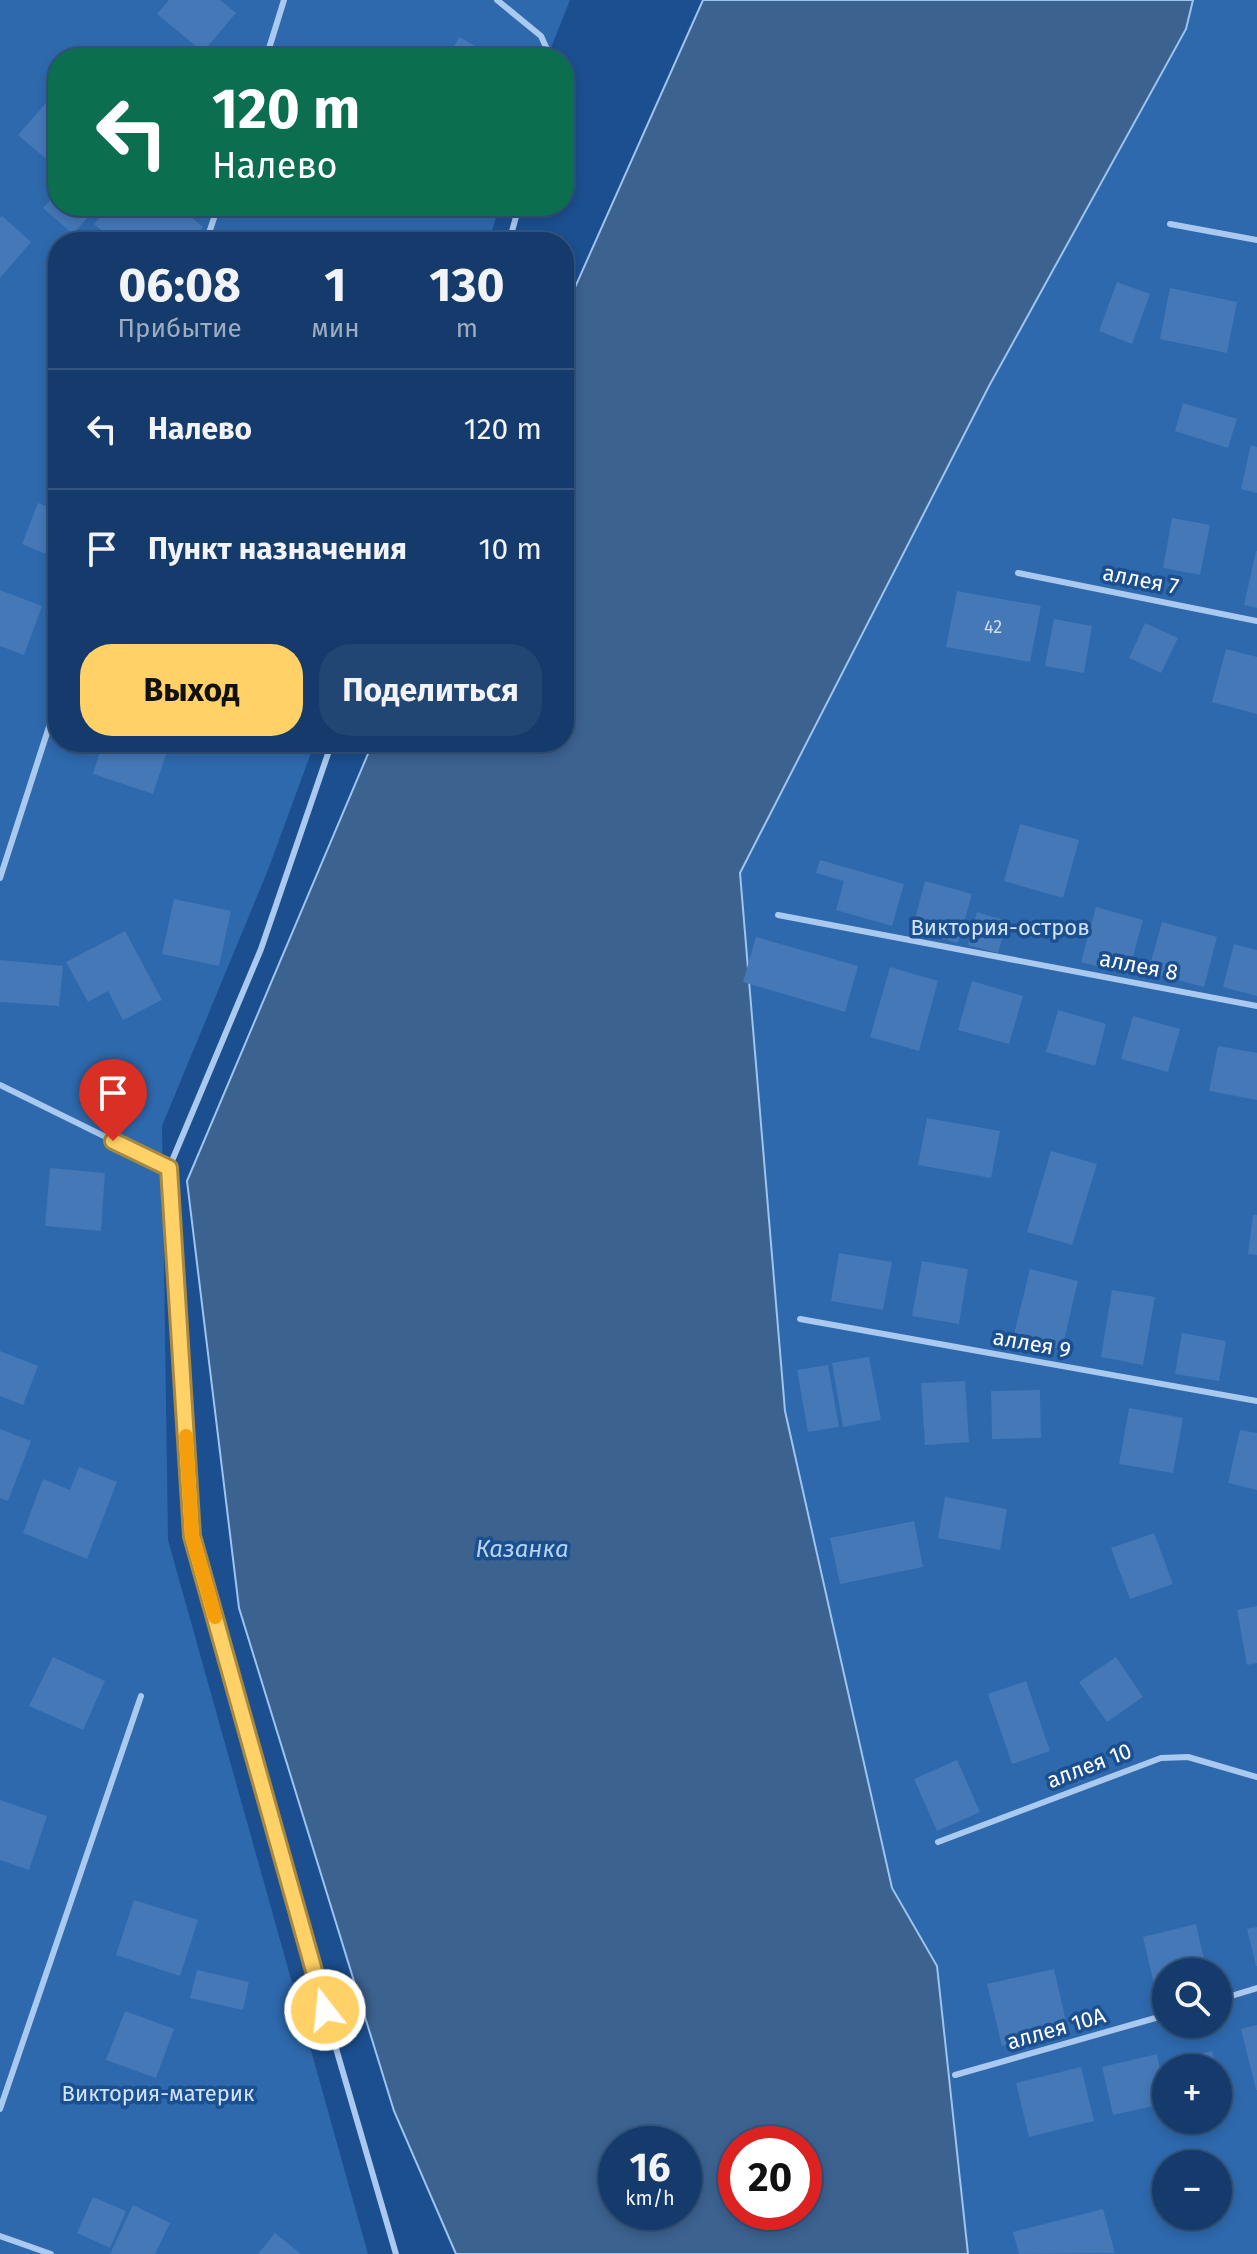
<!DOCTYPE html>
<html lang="ru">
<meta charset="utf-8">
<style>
body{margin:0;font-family:"Fira Sans",sans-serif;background:#214673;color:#f1f3f6;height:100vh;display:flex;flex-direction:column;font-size:30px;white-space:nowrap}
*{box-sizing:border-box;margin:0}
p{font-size:26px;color:#9dadc1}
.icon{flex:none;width:44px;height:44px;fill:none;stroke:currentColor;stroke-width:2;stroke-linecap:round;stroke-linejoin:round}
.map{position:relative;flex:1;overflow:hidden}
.panel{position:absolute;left:48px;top:232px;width:526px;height:520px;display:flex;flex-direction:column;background:#143b6b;border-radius:32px;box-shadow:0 4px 12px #0003,0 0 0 2px #33557e}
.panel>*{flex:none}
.top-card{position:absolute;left:48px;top:48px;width:526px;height:168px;border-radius:32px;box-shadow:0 4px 12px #0003,0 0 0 2px #33557e;background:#0b6e4f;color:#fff;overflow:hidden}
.controls{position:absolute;left:1152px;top:1958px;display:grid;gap:16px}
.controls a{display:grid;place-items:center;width:80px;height:80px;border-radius:50%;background:#143b6b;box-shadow:0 4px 12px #0003,0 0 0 2px #33557e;font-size:40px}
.speed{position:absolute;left:598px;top:2126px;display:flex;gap:16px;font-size:40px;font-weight:700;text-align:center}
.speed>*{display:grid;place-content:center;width:104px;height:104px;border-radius:50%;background:#143b6b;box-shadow:0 4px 12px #0003,0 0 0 2px #33557e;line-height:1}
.speed small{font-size:20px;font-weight:400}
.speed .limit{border:12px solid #d22;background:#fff;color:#111}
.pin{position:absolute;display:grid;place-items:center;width:68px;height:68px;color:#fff;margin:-82px -34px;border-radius:50% 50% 50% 0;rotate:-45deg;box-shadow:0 0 8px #0007}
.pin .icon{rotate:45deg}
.me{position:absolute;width:88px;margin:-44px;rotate:344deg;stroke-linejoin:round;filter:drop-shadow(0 0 6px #0008)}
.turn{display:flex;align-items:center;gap:28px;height:168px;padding:0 32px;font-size:36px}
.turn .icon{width:104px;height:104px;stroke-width:2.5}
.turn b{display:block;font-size:56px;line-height:68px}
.eta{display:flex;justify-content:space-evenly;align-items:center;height:136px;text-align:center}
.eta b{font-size:48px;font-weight:700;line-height:56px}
.primary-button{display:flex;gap:16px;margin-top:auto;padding:16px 32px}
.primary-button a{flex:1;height:92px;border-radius:32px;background:#ffd166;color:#111;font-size:32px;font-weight:700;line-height:92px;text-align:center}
.primary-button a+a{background:#214673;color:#f1f3f6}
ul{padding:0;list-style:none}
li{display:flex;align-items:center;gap:24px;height:120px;padding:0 32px;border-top:2px solid #33557e}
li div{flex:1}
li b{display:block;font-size:30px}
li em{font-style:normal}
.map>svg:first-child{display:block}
.green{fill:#2e69ad;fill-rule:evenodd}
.water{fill:#3c6290;stroke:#9cc4f0;stroke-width:2;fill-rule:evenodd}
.building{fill:#4478b7}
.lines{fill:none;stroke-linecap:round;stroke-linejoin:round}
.lane{stroke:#a9c9ee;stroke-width:6}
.route-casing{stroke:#a68842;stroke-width:20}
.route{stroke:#ffd166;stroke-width:14}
.slow{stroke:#f59e0b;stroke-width:14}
.labels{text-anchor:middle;stroke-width:7;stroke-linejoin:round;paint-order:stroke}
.number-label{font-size:18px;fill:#d0dded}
.street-label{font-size:22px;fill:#fff;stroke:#1b4f8f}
.park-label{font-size:22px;fill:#cfe3fa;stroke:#1b4f8f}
.water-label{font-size:24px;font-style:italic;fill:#b5d3f5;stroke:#1b4f8f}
</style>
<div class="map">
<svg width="1257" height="2254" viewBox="0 0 1257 2254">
<rect width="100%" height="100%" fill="#1b4f8f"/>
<g class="green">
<path d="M 0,0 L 570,0 L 547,58 L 58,58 L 58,206 L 500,206 L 488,242 L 58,242 L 58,742 L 315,742 L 268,870 L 162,1126 L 168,1540 L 368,2254 L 0,2254 Z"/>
<path d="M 1193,0 L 1257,0 L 1257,2254 L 968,2254 L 937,1966 L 892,1888 L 785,1411 L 740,873 L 989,386 L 1186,29 ZM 1166,1972 L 1218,1972 L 1218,2024 L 1166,2024 ZM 1166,2068 L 1218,2068 L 1218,2120 L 1166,2120 ZM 1166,2164 L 1218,2164 L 1218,2216 L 1166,2216 Z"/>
</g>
<path class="water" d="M 703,0 L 1193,0 L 1186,29 L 989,386 L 740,873 L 785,1411 L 892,1888 L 937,1966 L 968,2254 L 456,2254 L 394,2111 L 239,1608 L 187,1181 L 373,742 L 564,742 L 564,312 ZM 616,2144 L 684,2144 L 684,2212 L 616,2212 ZM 736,2144 L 804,2144 L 804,2212 L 736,2212 Z"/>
<g class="building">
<path d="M 169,0 L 220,0 L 236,13 L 203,52 L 157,14 Z"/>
<path d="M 459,37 L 497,58 L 448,58 Z"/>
<path d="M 54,94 L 58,97 L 58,143 L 45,158 L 18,135 Z"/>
<path d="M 58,191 L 58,206 L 96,208 L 73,234 L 43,208 Z"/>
<path d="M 110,206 L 178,206 L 203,227 L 190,242 L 115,242 L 94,224 Z"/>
<path d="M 2,216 L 31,242 L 0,278 L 0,218 Z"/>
<path d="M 1117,282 L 1150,294 L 1132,344 L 1099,331 Z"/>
<path d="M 1170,288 L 1237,302 L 1227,353 L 1160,339 Z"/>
<path d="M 1183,403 L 1237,419 L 1228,448 L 1175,431 Z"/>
<path d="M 1251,445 L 1257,447 L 1257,493 L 1241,489 Z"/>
<path d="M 38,503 L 58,511 L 58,559 L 22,544 Z"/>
<path d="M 1172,518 L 1210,525 L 1200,575 L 1163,568 Z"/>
<path d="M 1256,551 L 1257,551 L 1257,608 L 1244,605 Z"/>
<path d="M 0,590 L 42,606 L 24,655 L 0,646 Z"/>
<path d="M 957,591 L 1041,606 L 1030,662 L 946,647 Z"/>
<path d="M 1054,619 L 1092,626 L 1084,673 L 1045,666 Z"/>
<path d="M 1145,623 L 1178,638 L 1161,673 L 1129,658 Z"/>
<path d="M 1226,649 L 1257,657 L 1257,714 L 1212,702 Z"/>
<path d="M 103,742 L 170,742 L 153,794 L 93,774 Z"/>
<path d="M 1020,824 L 1079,840 L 1063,898 L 1004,881 Z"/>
<path d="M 820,860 L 904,884 L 892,926 L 836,910 L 844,881 L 816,873 Z"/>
<path d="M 925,881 L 972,894 L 958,943 L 912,930 Z"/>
<path d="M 174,899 L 231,911 L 219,966 L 162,954 Z"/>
<path d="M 1096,907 L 1143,920 L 1128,974 L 1081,962 Z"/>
<path d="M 977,912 L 1007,921 L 998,953 L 968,945 Z"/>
<path d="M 1162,922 L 1217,937 L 1204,987 L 1148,972 Z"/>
<path d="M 125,931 L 162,1000 L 123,1020 L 108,991 L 88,1002 L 66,962 Z"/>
<path d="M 756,937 L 858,966 L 845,1012 L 743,982 Z"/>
<path d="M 1234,944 L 1257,950 L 1257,996 L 1223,987 Z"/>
<path d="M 0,960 L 63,966 L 59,1006 L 0,1002 Z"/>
<path d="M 890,967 L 938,981 L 919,1051 L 870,1037 Z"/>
<path d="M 972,981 L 1023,996 L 1009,1044 L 958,1030 Z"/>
<path d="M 1058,1010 L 1106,1024 L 1095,1066 L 1046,1052 Z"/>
<path d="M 1133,1016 L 1180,1029 L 1168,1072 L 1121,1059 Z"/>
<path d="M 1218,1046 L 1257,1053 L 1257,1100 L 1209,1091 Z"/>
<path d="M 927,1118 L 1000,1131 L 991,1178 L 918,1165 Z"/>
<path d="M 1051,1151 L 1097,1164 L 1072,1245 L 1027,1232 Z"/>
<path d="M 50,1168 L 105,1173 L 101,1231 L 45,1226 Z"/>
<path d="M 1253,1215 L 1257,1215 L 1257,1255 L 1248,1254 Z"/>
<path d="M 839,1253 L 892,1262 L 883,1310 L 831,1301 Z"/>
<path d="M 922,1261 L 968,1269 L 959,1324 L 912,1316 Z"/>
<path d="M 1030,1269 L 1078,1281 L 1062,1349 L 1013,1338 Z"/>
<path d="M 1112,1290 L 1155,1297 L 1143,1365 L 1101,1357 Z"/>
<path d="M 1182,1333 L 1226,1341 L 1219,1381 L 1175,1374 Z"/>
<path d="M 0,1351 L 38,1366 L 23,1405 L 0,1396 Z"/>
<path d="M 869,1357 L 881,1420 L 843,1427 L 832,1363 Z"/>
<path d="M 828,1365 L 839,1427 L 808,1432 L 797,1370 Z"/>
<path d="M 965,1381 L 969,1442 L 925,1445 L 921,1383 Z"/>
<path d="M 1040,1390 L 1041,1438 L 992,1439 L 991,1391 Z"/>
<path d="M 1129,1408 L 1183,1418 L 1173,1473 L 1119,1464 Z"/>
<path d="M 0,1429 L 31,1441 L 8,1501 L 0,1498 Z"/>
<path d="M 1240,1430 L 1257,1433 L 1257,1490 L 1228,1483 Z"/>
<path d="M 79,1467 L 117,1482 L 87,1559 L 23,1533 L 43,1479 L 70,1490 Z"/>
<path d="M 945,1497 L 1007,1509 L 1000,1550 L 938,1538 Z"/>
<path d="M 914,1521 L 923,1567 L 840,1584 L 830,1538 Z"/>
<path d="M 1154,1533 L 1173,1584 L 1130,1599 L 1111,1548 Z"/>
<path d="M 1257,1606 L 1257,1663 L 1247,1665 L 1237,1610 Z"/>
<path d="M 53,1657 L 105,1681 L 83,1730 L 29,1706 Z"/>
<path d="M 1116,1657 L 1143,1697 L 1107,1722 L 1079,1682 Z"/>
<path d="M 1026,1681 L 1050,1751 L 1012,1764 L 988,1694 Z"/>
<path d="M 957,1760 L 980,1812 L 937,1831 L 914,1779 Z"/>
<path d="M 0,1800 L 47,1816 L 29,1870 L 0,1860 Z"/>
<path d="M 134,1900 L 198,1920 L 180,1976 L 116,1955 Z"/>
<path d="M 1196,1924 L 1207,1972 L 1166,1972 L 1166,1995 L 1157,1997 L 1143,1937 Z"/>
<path d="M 1257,1927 L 1257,1966 L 1256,1966 L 1247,1929 Z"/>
<path d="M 1054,1969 L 1068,2030 L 1002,2046 L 987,1984 Z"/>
<path d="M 197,1970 L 249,1982 L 243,2010 L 190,1998 Z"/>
<path d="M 125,2011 L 174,2029 L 156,2078 L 106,2060 Z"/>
<path d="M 1257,2025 L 1257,2090 L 1256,2090 L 1241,2029 Z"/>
<path d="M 1212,2051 L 1217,2068 L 1179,2068 L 1177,2059 Z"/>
<path d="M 1157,2054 L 1166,2103 L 1113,2115 L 1102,2067 Z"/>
<path d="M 1081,2067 L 1094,2121 L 1029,2137 L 1016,2083 Z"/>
<path d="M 93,2197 L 126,2211 L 110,2248 L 77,2233 Z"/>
<path d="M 133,2205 L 170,2223 L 155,2254 L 110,2254 Z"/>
<path d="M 1103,2209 L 1115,2253 L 1019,2254 L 1013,2232 Z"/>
<path d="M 275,2233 L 301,2254 L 258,2254 Z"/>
</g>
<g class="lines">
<g class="lane">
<path d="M 497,0 L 541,36 L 551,58"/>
<path d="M 266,58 L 284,0"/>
<path d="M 1170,224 L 1257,240"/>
<path d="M 206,242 L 218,206"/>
<path d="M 509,242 L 519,206"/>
<path d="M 1018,573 L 1257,621"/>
<path d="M 332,742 L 261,949 L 169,1168 L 192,1536 L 307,1949 L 396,2254"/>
<path d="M 0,878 L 58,699"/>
<path d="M 778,915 L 1257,1006"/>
<path d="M 0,1085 L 169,1168"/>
<path d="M 800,1319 L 1257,1401"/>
<path d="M 938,1842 L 1161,1758 L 1188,1757 L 1257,1777"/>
<path d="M 1218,2000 L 1257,1988"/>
<path d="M 955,2075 L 1166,2015"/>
<path d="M 0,2109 L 141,1696"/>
<path d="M 0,2236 L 51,2254"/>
</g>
</g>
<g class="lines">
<defs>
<path id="route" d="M 113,1141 L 169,1168 L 192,1536 L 325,2010"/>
</defs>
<use href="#route" class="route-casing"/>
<use href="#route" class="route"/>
<path class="slow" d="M 186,1436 L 192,1536 L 215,1617"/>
</g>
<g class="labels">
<g class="number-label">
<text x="993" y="633">42</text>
</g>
<g class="street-label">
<text transform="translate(1141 579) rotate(11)" y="8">аллея 7</text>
<text transform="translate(1139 965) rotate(11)" y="8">аллея 8</text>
<text transform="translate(1032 1343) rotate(10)" y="8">аллея 9</text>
<text transform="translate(1089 1765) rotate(-21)" y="8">аллея 10</text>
<text transform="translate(1056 2028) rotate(-16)" y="8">аллея 10А</text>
</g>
<g class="park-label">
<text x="1000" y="935">Виктория-остров</text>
<text x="158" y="2101">Виктория-материк</text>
</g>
<g class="water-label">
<text x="522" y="1557">Казанка</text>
</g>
</g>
</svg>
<div class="controls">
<a><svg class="icon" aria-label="search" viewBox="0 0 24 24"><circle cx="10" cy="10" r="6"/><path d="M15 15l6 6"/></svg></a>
<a>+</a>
<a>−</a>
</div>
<div class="speed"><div>16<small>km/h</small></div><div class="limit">20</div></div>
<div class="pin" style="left:113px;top:1141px;background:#d93025"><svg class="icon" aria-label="arrive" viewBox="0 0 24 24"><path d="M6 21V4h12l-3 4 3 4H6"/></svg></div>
<svg class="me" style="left:325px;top:2010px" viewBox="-20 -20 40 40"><circle r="17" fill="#ffd166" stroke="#fff" stroke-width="3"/><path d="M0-11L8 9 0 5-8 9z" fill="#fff"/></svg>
<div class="top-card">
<div class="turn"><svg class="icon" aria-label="left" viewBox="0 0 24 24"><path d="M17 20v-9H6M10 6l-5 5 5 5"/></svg><div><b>120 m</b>Налево</div></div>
</div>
<section class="panel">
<div class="eta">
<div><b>06:08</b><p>Прибытие</p></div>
<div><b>1</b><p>мин</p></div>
<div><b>130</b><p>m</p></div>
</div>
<ul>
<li><svg class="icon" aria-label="left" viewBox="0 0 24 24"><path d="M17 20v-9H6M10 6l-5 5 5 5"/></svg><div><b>Налево</b></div><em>120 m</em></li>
<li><svg class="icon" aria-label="arrive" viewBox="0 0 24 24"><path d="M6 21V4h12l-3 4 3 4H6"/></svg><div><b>Пункт назначения</b></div><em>10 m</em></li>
</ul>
<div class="primary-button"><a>Выход</a><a>Поделиться</a></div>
</section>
</div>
